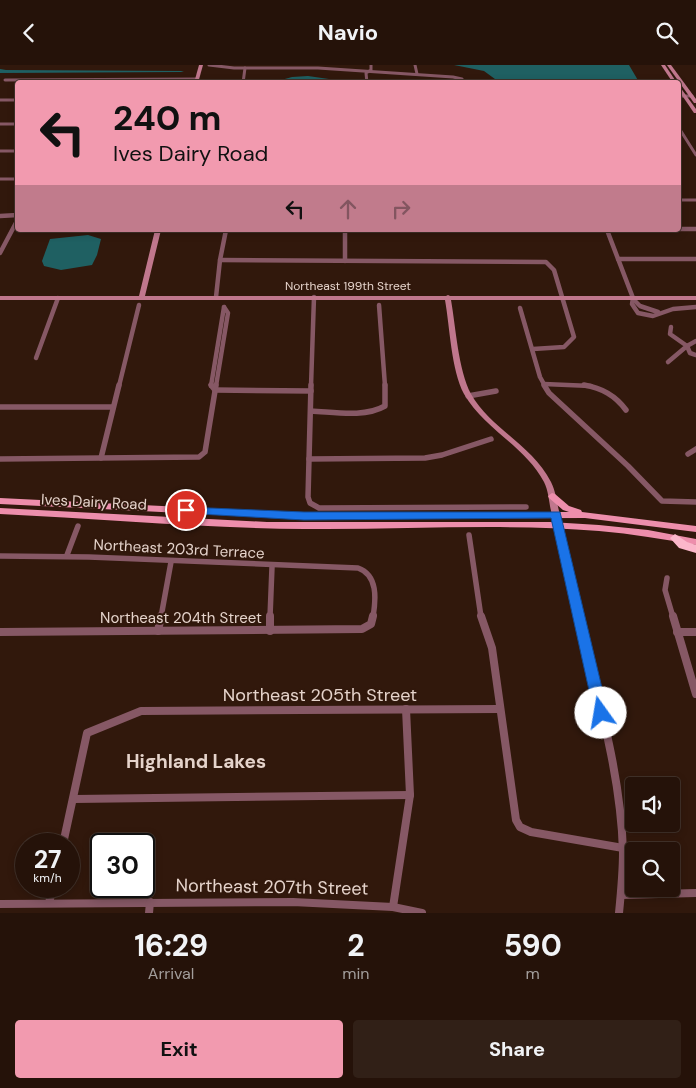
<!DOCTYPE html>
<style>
body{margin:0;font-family:"DM Sans",sans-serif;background:#312017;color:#f1f3f6;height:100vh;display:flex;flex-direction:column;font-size:19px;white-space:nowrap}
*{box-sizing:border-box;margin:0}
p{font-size:16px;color:#a39e9c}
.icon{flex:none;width:28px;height:28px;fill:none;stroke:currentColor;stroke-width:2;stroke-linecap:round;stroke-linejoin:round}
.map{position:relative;height:848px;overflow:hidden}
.drawer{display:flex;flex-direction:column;background:#251209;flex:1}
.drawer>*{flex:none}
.guide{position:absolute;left:15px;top:15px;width:666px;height:152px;border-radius:5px;box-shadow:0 2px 8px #0003,0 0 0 1px #42322a;background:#f29aaf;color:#111;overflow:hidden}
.controls{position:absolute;left:625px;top:712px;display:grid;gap:10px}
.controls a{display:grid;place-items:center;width:55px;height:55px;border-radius:5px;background:#251209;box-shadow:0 2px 8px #0003,0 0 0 1px #42322a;font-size:25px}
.speed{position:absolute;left:15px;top:768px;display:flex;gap:10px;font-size:25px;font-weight:700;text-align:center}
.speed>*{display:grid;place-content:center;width:65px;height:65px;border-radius:50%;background:#251209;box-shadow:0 2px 8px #0003,0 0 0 1px #42322a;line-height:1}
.speed small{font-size:12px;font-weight:400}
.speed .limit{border:2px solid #111;border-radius:8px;background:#fff;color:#111}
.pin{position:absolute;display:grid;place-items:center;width:42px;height:42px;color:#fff;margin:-21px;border:2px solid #fff;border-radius:50%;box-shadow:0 1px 5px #0007}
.me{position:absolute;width:55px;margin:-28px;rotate:347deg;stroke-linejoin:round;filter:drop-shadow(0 0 4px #0008)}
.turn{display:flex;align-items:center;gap:18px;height:105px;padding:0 15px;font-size:22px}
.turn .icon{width:65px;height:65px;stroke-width:2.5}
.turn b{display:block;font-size:35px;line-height:42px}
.lanes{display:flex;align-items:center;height:48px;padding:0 15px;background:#0003;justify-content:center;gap:25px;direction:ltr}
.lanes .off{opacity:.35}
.eta{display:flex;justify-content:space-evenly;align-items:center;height:85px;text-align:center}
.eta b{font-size:30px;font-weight:700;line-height:35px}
.button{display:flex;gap:10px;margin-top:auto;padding:10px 15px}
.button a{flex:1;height:58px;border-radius:5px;background:#f29aaf;color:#111;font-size:20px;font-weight:700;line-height:58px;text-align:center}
.button a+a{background:#312017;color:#f1f3f6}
header{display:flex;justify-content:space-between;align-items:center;height:65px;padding:0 15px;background:#251209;font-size:22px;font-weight:700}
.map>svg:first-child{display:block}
.water{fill:#1f6062}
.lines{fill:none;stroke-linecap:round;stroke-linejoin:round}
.street-far3{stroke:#865865;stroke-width:3}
.street-far2{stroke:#865865;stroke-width:4.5}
.street-far1{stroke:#865865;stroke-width:5.5}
.street{stroke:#865865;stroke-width:8}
.secondary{fill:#c0778d;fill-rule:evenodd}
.primary{fill:#ed8eac;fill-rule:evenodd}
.highway{fill:#fbb6ca;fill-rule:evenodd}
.route{fill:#1a73e8;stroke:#114b97}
.labels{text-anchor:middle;stroke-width:4;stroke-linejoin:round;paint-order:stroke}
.far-street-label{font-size:12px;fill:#e5d3cb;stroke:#31180c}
.street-label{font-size:15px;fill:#e5d3cb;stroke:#31180c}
.near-street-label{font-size:18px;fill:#e5d3cb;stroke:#31180c}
.near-neighbourhood-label{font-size:19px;font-weight:bold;fill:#e5d3cb;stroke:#31180c}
</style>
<header><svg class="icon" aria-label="back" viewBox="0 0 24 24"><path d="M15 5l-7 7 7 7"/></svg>Navio<svg class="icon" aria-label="search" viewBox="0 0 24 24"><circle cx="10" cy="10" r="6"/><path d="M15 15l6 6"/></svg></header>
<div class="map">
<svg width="696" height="848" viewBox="0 0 696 848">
<rect width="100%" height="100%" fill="#31180c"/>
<g class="water">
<path d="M 454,0 L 629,0 L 639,17 L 499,17 L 484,6 Z"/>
<path d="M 0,4 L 6,5 L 184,6 L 181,7 L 0,8 Z"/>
<path d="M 308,11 L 329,14 L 337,17 L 274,17 L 292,12 Z"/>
<path d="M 88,170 L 101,174 L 97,190 L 92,200 L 61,205 L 44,201 L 42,196 L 50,174 Z"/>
</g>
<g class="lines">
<g class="street-far3">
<path d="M 209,0 L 234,3 L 318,3 L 453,12 L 462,14 L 464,18"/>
<path d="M 415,0 L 417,9"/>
<path d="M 5,15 L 196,14"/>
<path d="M 243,18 L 245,3"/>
<path d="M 367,18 L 366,8 L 371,5 L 371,0"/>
<path d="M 679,31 L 692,31"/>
<path d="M 0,35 L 18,35"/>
<path d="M 0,59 L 18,59"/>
<path d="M 679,63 L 696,90"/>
<path d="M 0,86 L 18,86"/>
<path d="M 0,114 L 18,114"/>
<path d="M 679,135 L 696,135"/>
</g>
<g class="street-far2">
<path d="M 0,151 L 18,150"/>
<path d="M 679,164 L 696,164"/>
<path d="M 345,165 L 345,196"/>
<path d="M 607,165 L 633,233 L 632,239 L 638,248 L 653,251 L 673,244 L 696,242"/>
<path d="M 0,188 L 18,154"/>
<path d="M 618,194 L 696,194"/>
<path d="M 220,195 L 546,197 L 554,205 L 574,272 L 564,282 L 533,284"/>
<path d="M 216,232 L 220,195 L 226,165"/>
<path d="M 634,235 L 640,241 L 658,247"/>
<path d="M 379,240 L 385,321"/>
<path d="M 520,243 L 540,312 L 545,321"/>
<path d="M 696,276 L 687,281 L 690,288 L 696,290"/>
<path d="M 36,293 L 58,233"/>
<path d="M 668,297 L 687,281 L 670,269 L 671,262"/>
<path d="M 544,319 L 591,321"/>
<path d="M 119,321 L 139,240"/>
<path d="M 211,321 L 224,242"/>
<path d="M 216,321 L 228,248 L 224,242"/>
<path d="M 311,321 L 314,232"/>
</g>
<g class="street-far1">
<path d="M 211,320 L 215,325"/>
<path d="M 311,320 L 308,432 L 310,438 L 319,443 L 526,442"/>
<path d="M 544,320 L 549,328 L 628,401 L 662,436 L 696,437"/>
<path d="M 584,320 C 602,323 615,330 626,345"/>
<path d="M 215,325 L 311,326"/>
<path d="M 468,331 L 496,326"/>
<path d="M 0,342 L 113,342"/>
<path d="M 311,346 C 334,347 364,353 385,341 L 385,320"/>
<path d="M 688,389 L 696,384"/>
<path d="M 101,393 L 119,320"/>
<path d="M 0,394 L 199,392 L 205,387 L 216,320"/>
<path d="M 309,394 L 425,393 L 442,390 L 491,374"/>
<path d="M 558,461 L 579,552"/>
<path d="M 469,470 L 481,552"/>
<path d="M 67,490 L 78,461"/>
<path d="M 0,491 L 89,492 L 358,503 C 378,510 376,534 373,552"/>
<path d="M 667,513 L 665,525 L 673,552"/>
<path d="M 161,552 L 171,497"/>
<path d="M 270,552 L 272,502"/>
</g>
<g class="street">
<path d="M 481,551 L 492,583 L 516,755 L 520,762 L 531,767 L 623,783"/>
<path d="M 579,551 C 596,628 621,707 623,787 C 623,807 621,828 619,848"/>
<path d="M 673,551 L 696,629"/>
<path d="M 158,566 L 161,551"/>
<path d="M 270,566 L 270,551"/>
<path d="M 0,567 L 362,564 L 371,559 L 373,551"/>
<path d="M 677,567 L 696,567"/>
<path d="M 74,734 L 410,730"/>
<path d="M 63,779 L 87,668 L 141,646 L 500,644"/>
<path d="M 621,830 L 696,828"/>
<path d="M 49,838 L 53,821"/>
<path d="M 0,839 L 293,837 L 393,842 L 422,848"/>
<path d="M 393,842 L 410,730 L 406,644"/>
<path d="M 149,848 L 150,837"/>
</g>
<g class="secondary">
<path d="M 199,0 L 203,0 L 198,18 L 194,18 Z"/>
<path d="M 661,0 L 665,0 L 677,18 L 673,18 Z"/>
<path d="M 667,0 L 671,0 L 696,34 L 696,38 L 694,38 Z"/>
<path d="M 679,22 L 680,22 L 696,44 L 696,48 L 694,48 L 679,26 Z"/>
<path d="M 155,165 L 161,165 L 145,231 L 446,231 L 448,230 L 450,231 L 696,231 L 696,235 L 451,235 C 456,263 458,304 471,329 C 491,364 532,380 551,417 C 556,427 557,439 560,450 L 556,453 L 552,450 C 549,439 549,427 544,417 C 525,381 484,364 464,329 C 451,304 450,263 445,235 L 0,235 L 0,231 L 139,231 Z"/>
</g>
<g class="primary">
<path d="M 552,428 L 555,429 L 569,441 L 581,445 L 582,447 L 696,461 L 696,467 L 585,453 L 304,454 L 0,439 L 0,433 L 304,448 L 569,447 L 563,445 L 549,433 L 548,431 Z"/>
<path d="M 0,443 L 267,457 L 550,457 L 599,460 L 648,465 L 696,474 L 696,480 C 664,474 632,469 599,466 C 501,458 403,465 305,464 C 203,463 102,454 0,449 Z"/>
</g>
<path class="highway" d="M 675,469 L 687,477 L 696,480 L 696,488 L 679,483 L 670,473 Z"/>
</g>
<path class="route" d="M 186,442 L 304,447 L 560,447 L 608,648 L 606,652 L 601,653 L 596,652 L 594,648 L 551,453 L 304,455 L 182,448 L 180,445 Z"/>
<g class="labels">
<g class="far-street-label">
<text x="348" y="225">Northeast 199th Street</text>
</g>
<g class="street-label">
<text transform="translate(94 437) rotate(3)" y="5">Ives Dairy Road</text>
<text transform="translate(179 484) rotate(3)" y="5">Northeast 203rd Terrace</text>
<text x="181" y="558">Northeast 204th Street</text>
</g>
<g class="near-street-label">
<text x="320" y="636">Northeast 205th Street</text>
<text transform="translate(272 822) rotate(1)" y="6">Northeast 207th Street</text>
</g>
<g class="near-neighbourhood-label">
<text x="196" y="703">Highland Lakes</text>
</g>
</g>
</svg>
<div class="controls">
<a><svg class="icon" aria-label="sound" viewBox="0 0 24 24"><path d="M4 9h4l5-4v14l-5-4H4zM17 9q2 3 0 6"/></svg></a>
<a><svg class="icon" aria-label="search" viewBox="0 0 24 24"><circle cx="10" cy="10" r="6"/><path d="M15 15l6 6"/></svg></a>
</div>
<div class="speed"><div>27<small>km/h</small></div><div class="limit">30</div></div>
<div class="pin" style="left:186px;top:445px;background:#d93025"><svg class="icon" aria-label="arrive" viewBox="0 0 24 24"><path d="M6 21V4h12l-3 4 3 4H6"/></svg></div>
<svg class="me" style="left:601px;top:648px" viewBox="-20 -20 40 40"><circle r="19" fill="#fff"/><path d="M0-13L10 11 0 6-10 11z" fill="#1a73e8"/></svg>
<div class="guide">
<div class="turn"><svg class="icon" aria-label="left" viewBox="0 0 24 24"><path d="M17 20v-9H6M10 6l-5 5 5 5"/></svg><div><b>240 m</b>Ives Dairy Road</div></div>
<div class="lanes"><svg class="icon" aria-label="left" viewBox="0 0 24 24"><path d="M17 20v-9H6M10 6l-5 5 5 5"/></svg><svg class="icon off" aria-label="ahead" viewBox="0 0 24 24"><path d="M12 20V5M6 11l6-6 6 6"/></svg><svg class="icon off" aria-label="right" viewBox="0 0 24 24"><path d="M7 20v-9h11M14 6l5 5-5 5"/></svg></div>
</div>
</div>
<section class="drawer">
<div class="eta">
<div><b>16:29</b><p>Arrival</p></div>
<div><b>2</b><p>min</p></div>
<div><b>590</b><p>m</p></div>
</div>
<div class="button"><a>Exit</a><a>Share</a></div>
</section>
